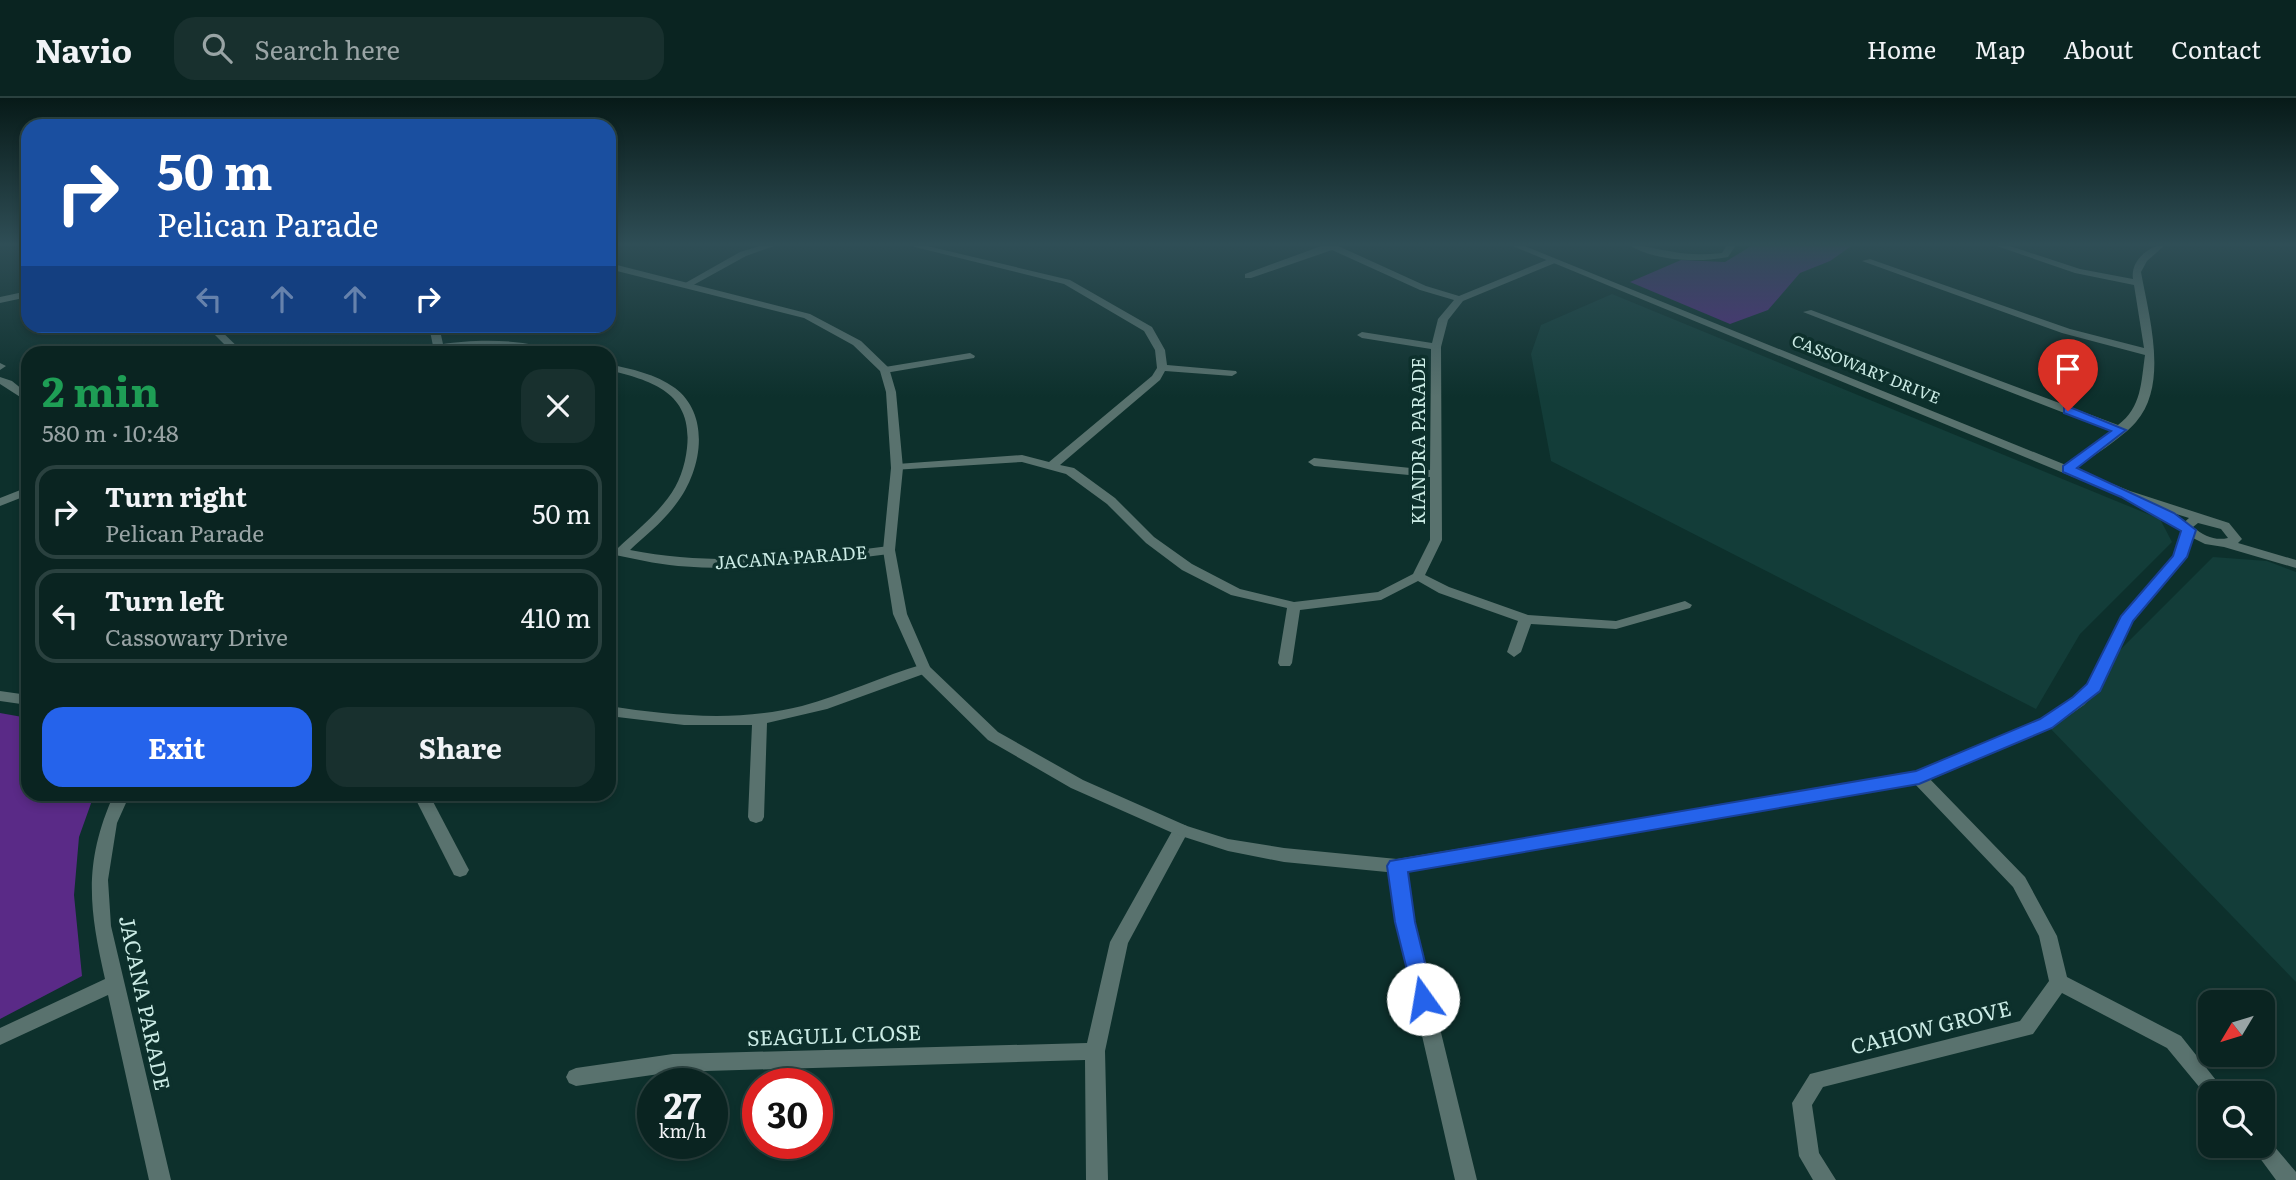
<!DOCTYPE html>
<meta charset="utf-8">
<style>
body{margin:0;font-family:Literata,serif;background:#18302e;color:#f1f3f6;height:100vh;display:flex;flex-direction:column;font-size:26px;white-space:nowrap}
*{box-sizing:border-box;margin:0}
p{font-size:23px;color:#99a4a5}
.icon{flex:none;width:38px;height:38px;fill:none;stroke:currentColor;stroke-width:2;stroke-linecap:round;stroke-linejoin:round}
.map{position:relative;flex:1;overflow:hidden}
.side{position:absolute;left:21px;top:248px;width:595px;height:455px;display:flex;flex-direction:column;background:#0a2421;border-radius:21px;box-shadow:0 4px 10px #0003,0 0 0 2px #2a413f}
.side>*{flex:none}
.hud{position:absolute;left:21px;top:21px;width:595px;height:214px;border-radius:21px;box-shadow:0 4px 10px #0003,0 0 0 2px #2a413f;background:#1a4fa0;color:#fff;overflow:hidden}
.needle{width:46px;rotate:232deg}
.controls{position:absolute;left:2198px;top:892px;display:grid;gap:14px}
.controls a{display:grid;place-items:center;width:77px;height:77px;border-radius:14px;background:#0a2421;box-shadow:0 4px 10px #0003,0 0 0 2px #2a413f;font-size:35px}
.speed{position:absolute;left:637px;top:970px;display:flex;gap:14px;font-size:35px;font-weight:700;text-align:center}
.speed>*{display:grid;place-content:center;width:91px;height:91px;border-radius:50%;background:#0a2421;box-shadow:0 4px 10px #0003,0 0 0 2px #2a413f;line-height:1}
.speed small{font-size:18px;font-weight:400}
.speed .limit{border:10px solid #d22;background:#fff;color:#111}
.pin{position:absolute;display:grid;place-items:center;width:60px;height:60px;color:#fff;margin:-72px -30px;border-radius:50% 50% 50% 0;rotate:-45deg;box-shadow:0 0 7px #0007}
.pin .icon{rotate:45deg}
.me{position:absolute;width:77px;margin:-38px;rotate:347deg;stroke-linejoin:round;filter:drop-shadow(0 0 5px #0008)}
.turn{display:flex;align-items:center;gap:24px;height:147px;padding:0 21px;font-size:32px}
.turn .icon{width:91px;height:91px;stroke-width:2.5}
.turn b{display:block;font-size:49px;line-height:60px}
.lanes{display:flex;align-items:center;height:66px;padding:0 21px;background:#0003;justify-content:center;gap:35px;direction:ltr}
.lanes .off{opacity:.35}
.round{display:grid;place-items:center;flex:none;width:74px;height:74px;border-radius:21px;background:#18302e}
.headline{display:flex;align-items:center;justify-content:space-between;height:119px;padding:0 21px}
h1{font-size:42px;font-weight:700;line-height:52px;color:#1e9e55}
.primary-button{display:flex;gap:14px;margin-top:auto;padding:14px 21px}
.primary-button a{flex:1;height:80px;border-radius:21px;background:#2563eb;color:#fff;font-size:28px;font-weight:700;line-height:80px;text-align:center}
.primary-button a+a{background:#18302e;color:#f1f3f6}
ul{padding:0;list-style:none}
li{display:flex;align-items:center;gap:21px;height:94px;margin:0 14px 10px;padding:0 7px;border:4px solid #2a413f;border-radius:21px}
li div{flex:1}
li b{display:block;font-size:26px}
li em{font-style:normal}
header{display:flex;align-items:center;gap:42px;box-sizing:border-box;height:98px;padding:0 35px;background:#0a2421;border-bottom:2px solid #2a413f}
header strong{font-size:33px}
nav{display:flex;gap:38px;margin-inline-start:auto;font-size:24px}
.search{width:490px;height:63px;background:#18302e;display:flex;align-items:center;gap:18px;box-sizing:border-box;padding:0 24px;border-radius:21px;color:#99a4a5;font-size:26px}
.map>svg:first-child{display:block}
.built{fill:#133d39}
.green{fill:#5a2a87}
.lines{fill:none;stroke-linecap:round;stroke-linejoin:round}
.minor{fill:#59726e;fill-rule:evenodd}
.tertiary{fill:#59726e;fill-rule:evenodd}
.route{fill:#2563eb;stroke:#184099;stroke-width:2}
.labels{text-anchor:middle;stroke-width:7;stroke-linejoin:round;paint-order:stroke}
.far-street-label{font-size:16px;fill:#cbebe5;stroke:#0d302c}
.street-label{font-size:18px;fill:#cbebe5;stroke:#0d302c}
.near-street-label{font-size:21px;fill:#cbebe5;stroke:#0d302c}
</style>
<header>
<strong>Navio</strong>
<div class="search"><svg class="icon" aria-label="search" viewBox="0 0 24 24"><circle cx="10" cy="10" r="6"/><path d="M15 15l6 6"/></svg>Search here</div>
<nav><a>Home</a><a>Map</a><a>About</a><a>Contact</a></nav>
</header>
<div class="map">
<svg width="2296" height="1082" viewBox="0 0 2296 1082">
<rect width="100%" height="100%" fill="#0d302c"/>
<g class="built">
<path d="M 1612,196 L 2160,421 L 2172,444 L 2080,536 L 2036,611 L 1551,363 L 1531,256 L 1541,227 Z"/>
<path d="M 2213,459 L 2267,463 L 2296,474 L 2296,884 L 2046,626 Z"/>
</g>
<g class="green">
<path d="M 1753,147 L 1853,147 L 1830,163 L 1800,175 L 1768,212 L 1730,226 L 1630,184 L 1681,162 L 1725,164 Z"/>
<path d="M 0,615 L 28,620 L 28,696 L 94,697 L 79,739 L 74,797 L 82,878 L 0,921 Z"/>
</g>
<g class="lines">
<g class="minor">
<path d="M 763,147 L 777,147 L 746,158 L 688,190 L 680,188 L 740,154 Z"/>
<path d="M 907,147 L 923,147 L 1070,182 L 1152,229 L 1165,252 L 1167,267 L 1236,273 L 1237,275 L 1232,278 L 1165,273 L 1160,282 L 1060,367 L 1074,370 L 1115,400 L 1154,439 L 1192,466 L 1240,491 L 1294,504 L 1378,494 L 1413,476 L 1430,442 L 1430,379 L 1314,368 L 1308,364 L 1314,360 L 1430,372 L 1431,251 L 1362,240 L 1357,237 L 1362,234 L 1432,245 L 1438,221 L 1454,202 L 1420,192 L 1332,152 L 1251,180 L 1245,180 L 1245,176 L 1324,147 L 1336,147 L 1426,188 L 1459,198 L 1549,161 L 1555,161 L 1555,165 L 1463,203 L 1448,222 L 1441,249 L 1442,442 L 1425,477 L 1449,489 L 1528,517 L 1616,523 L 1685,503 L 1692,507 L 1690,510 L 1616,531 L 1531,526 L 1521,554 L 1514,559 L 1507,554 L 1518,523 L 1439,495 L 1418,483 L 1381,502 L 1300,512 L 1292,565 L 1290,568 L 1280,568 L 1278,565 L 1287,510 L 1231,497 L 1182,472 L 1146,445 L 1107,406 L 1066,376 L 1022,364 L 893,372 L 891,370 L 897,366 L 1022,357 L 1049,364 L 1152,278 L 1157,270 L 1155,252 L 1144,233 L 1064,186 Z"/>
<path d="M 1629,147 C 1643,147 1655,151 1669,153 C 1687,157 1704,157 1722,155 L 1727,147 L 1736,147 L 1728,159 C 1698,165 1655,163 1629,147 Z"/>
<path d="M 1994,147 L 2007,147 L 2080,171 L 2133,181 C 2130,163 2149,147 2165,147 L 2147,163 L 2141,174 C 2149,219 2169,286 2136,324 C 2121,341 2091,359 2072,373 L 2068,375 L 2062,371 L 2111,333 L 1803,214 L 1811,212 L 2118,327 C 2142,309 2141,284 2145,257 L 2062,235 L 1862,163 L 1870,161 L 2070,231 L 2144,250 L 2134,187 L 2075,175 Z"/>
<path d="M 206,228 L 216,228 L 245,256 L 234,256 Z"/>
<path d="M 429,228 L 439,228 L 443,246 C 475,241 532,240 561,256 L 483,249 L 426,256 L 405,256 L 433,248 Z"/>
<path d="M 970,255 L 975,258 L 974,260 L 885,275 L 880,272 L 885,269 Z"/>
<path d="M 0,265 L 6,268 L 0,272 Z"/>
<path d="M 609,266 C 631,271 656,276 675,290 C 712,318 701,374 676,406 C 663,424 646,437 630,452 C 716,469 803,459 889,448 L 895,452 L 889,456 C 819,465 749,474 678,468 C 655,466 632,460 609,456 L 609,448 L 618,450 C 635,434 654,419 668,400 C 679,386 685,368 687,350 C 693,295 653,283 609,272 Z"/>
<path d="M 0,279 L 12,283 L 28,296 L 28,304 L 0,286 Z"/>
<path d="M 28,389 L 28,397 L 0,408 L 0,400 Z"/>
<path d="M 924,566 L 929,568 L 931,571 L 929,574 L 827,611 L 767,625 L 764,719 L 762,723 L 756,725 L 750,723 L 748,719 L 752,627 L 684,627 L 609,618 L 609,608 C 673,618 739,624 802,608 C 843,597 882,578 924,566 Z"/>
<path d="M 0,593 L 28,597 L 28,607 L 0,603 Z"/>
<path d="M 1919,674 L 1925,676 L 2025,779 L 2057,838 L 2067,879 L 2181,938 L 2227,996 L 2210,996 L 2210,1002 L 2167,950 L 2062,895 L 2033,936 L 1823,989 L 1812,1007 L 1819,1055 L 1836,1082 L 1813,1082 L 1799,1058 L 1792,1005 L 1810,976 L 2020,923 L 2049,883 L 2039,838 L 2013,789 L 1913,684 L 1911,680 L 1913,676 Z"/>
<path d="M 114,696 L 130,696 L 117,725 L 108,782 L 111,828 L 171,1082 L 149,1082 L 108,897 L 0,947 L 0,930 L 105,881 C 89,810 83,765 114,696 Z"/>
<path d="M 413,696 L 429,696 L 469,772 L 466,777 L 460,779 L 454,777 Z"/>
<path d="M 1181,726 L 1187,728 L 1189,732 L 1128,845 L 1105,953 L 1108,1082 L 1086,1082 L 1085,962 L 673,974 L 576,988 L 569,985 L 566,979 L 569,973 L 576,970 L 673,956 L 1087,945 L 1110,844 L 1175,728 Z"/>
<path d="M 1397,761 L 1403,763 L 1405,768 L 1414,824 L 1477,1082 L 1455,1082 L 1396,824 L 1389,768 L 1391,763 Z"/>
<path d="M 2263,1039 L 2268,1041 L 2296,1074 L 2296,1082 L 2276,1082 L 2251,1048 L 2263,1048 Z"/>
</g>
<g class="tertiary">
<path d="M 1510,147 L 1522,147 L 2130,393 L 2229,425 L 2242,441 L 2238,445 L 2296,462 L 2296,470 L 2224,449 L 2205,446 L 2193,440 L 2185,462 L 2132,523 L 2101,589 L 2084,607 L 2051,630 L 1925,684 L 1397,775 L 1284,764 L 1228,753 L 1175,736 L 1071,690 L 988,642 L 919,574 L 893,516 L 883,452 L 891,370 L 886,294 L 880,273 L 853,247 L 804,220 L 609,171 L 609,165 L 810,216 L 861,243 L 889,270 L 896,294 L 903,370 L 895,452 L 907,516 L 930,569 L 998,634 L 1083,682 L 1187,728 L 1228,741 L 1284,750 L 1397,761 L 1916,675 L 2041,622 L 2074,599 L 2088,586 L 2121,518 L 2174,458 L 2183,432 L 2180,428 L 2189,420 L 2122,399 ZM 2198,425 L 2221,431 L 2228,440 C 2215,443 2204,438 2193,429 Z"/>
<path d="M 28,193 L 28,199 L 0,205 L 0,199 Z"/>
</g>
</g>
<linearGradient id="sky" x2="0" y2="1"><stop stop-color="#071a18"/><stop offset="0.49" stop-color="#2f4e56"/><stop offset="1" stop-color="#2f4e56" stop-opacity="0"/></linearGradient>
<rect width="2296" height="299" fill="url(#sky)"/>
<path class="route" d="M 2064,310 L 2072,310 L 2126,332 L 2077,370 L 2174,415 L 2196,432 L 2187,459 L 2133,523 L 2100,593 L 2052,630 L 1919,686 L 1408,774 L 1415,824 L 1434,901 L 1431,908 L 1423,910 L 1416,908 L 1395,824 L 1387,768 L 1390,763 L 1916,673 L 2040,621 L 2073,599 L 2087,586 L 2121,518 L 2173,458 L 2181,433 L 2121,399 L 2063,374 L 2063,368 L 2111,333 L 2064,315 Z"/>
<g class="labels">
<g class="far-street-label">
<text transform="translate(1866 271) rotate(22)" y="6">CASSOWARY DRIVE</text>
</g>
<g class="street-label">
<text transform="translate(1419 343) rotate(-90)" y="6">KIANDRA PARADE</text>
<text transform="translate(791 460) rotate(-4)" y="6">JACANA PARADE</text>
</g>
<g class="near-street-label">
<text transform="translate(144 905) rotate(78)" y="7">JACANA PARADE</text>
<text transform="translate(1931 930) rotate(-14)" y="7">CAHOW GROVE</text>
<text transform="translate(834 938) rotate(-2)" y="7">SEAGULL CLOSE</text>
</g>
</g>
</svg>
<div class="controls">
<a><svg class="needle" viewBox="-14 -14 28 28"><path d="M0-13l5 13h-10z" fill="#e53935"/><path d="M0 13l5-13h-10z" fill="#99a4a5"/></svg></a>
<a><svg class="icon" aria-label="search" viewBox="0 0 24 24"><circle cx="10" cy="10" r="6"/><path d="M15 15l6 6"/></svg></a>
</div>
<div class="speed"><div>27<small>km/h</small></div><div class="limit">30</div></div>
<div class="pin" style="left:2068px;top:313px;background:#d93025"><svg class="icon" aria-label="arrive" viewBox="0 0 24 24"><path d="M6 21V4h12l-3 4 3 4H6"/></svg></div>
<svg class="me" style="left:1423px;top:901px" viewBox="-20 -20 40 40"><circle r="19" fill="#fff"/><path d="M0-13L10 11 0 6-10 11z" fill="#2563eb"/></svg>
<div class="hud">
<div class="turn"><svg class="icon" aria-label="right" viewBox="0 0 24 24"><path d="M7 20v-9h11M14 6l5 5-5 5"/></svg><div><b>50 m</b>Pelican Parade</div></div>
<div class="lanes"><svg class="icon off" aria-label="left" viewBox="0 0 24 24"><path d="M17 20v-9H6M10 6l-5 5 5 5"/></svg><svg class="icon off" aria-label="ahead" viewBox="0 0 24 24"><path d="M12 20V5M6 11l6-6 6 6"/></svg><svg class="icon off" aria-label="ahead" viewBox="0 0 24 24"><path d="M12 20V5M6 11l6-6 6 6"/></svg><svg class="icon" aria-label="right" viewBox="0 0 24 24"><path d="M7 20v-9h11M14 6l5 5-5 5"/></svg></div>
</div>
<section class="side">
<div class="headline"><div><h1>2 min</h1><p>580 m · 10:48</p></div><a class="round"><svg class="icon" aria-label="close" viewBox="0 0 24 24"><path d="M6 6l12 12M18 6L6 18"/></svg></a></div>
<ul>
<li><svg class="icon" aria-label="right" viewBox="0 0 24 24"><path d="M7 20v-9h11M14 6l5 5-5 5"/></svg><div><b>Turn right</b><p>Pelican Parade</p></div><em>50 m</em></li>
<li><svg class="icon" aria-label="left" viewBox="0 0 24 24"><path d="M17 20v-9H6M10 6l-5 5 5 5"/></svg><div><b>Turn left</b><p>Cassowary Drive</p></div><em>410 m</em></li>
</ul>
<div class="primary-button"><a>Exit</a><a>Share</a></div>
</section>
</div>
